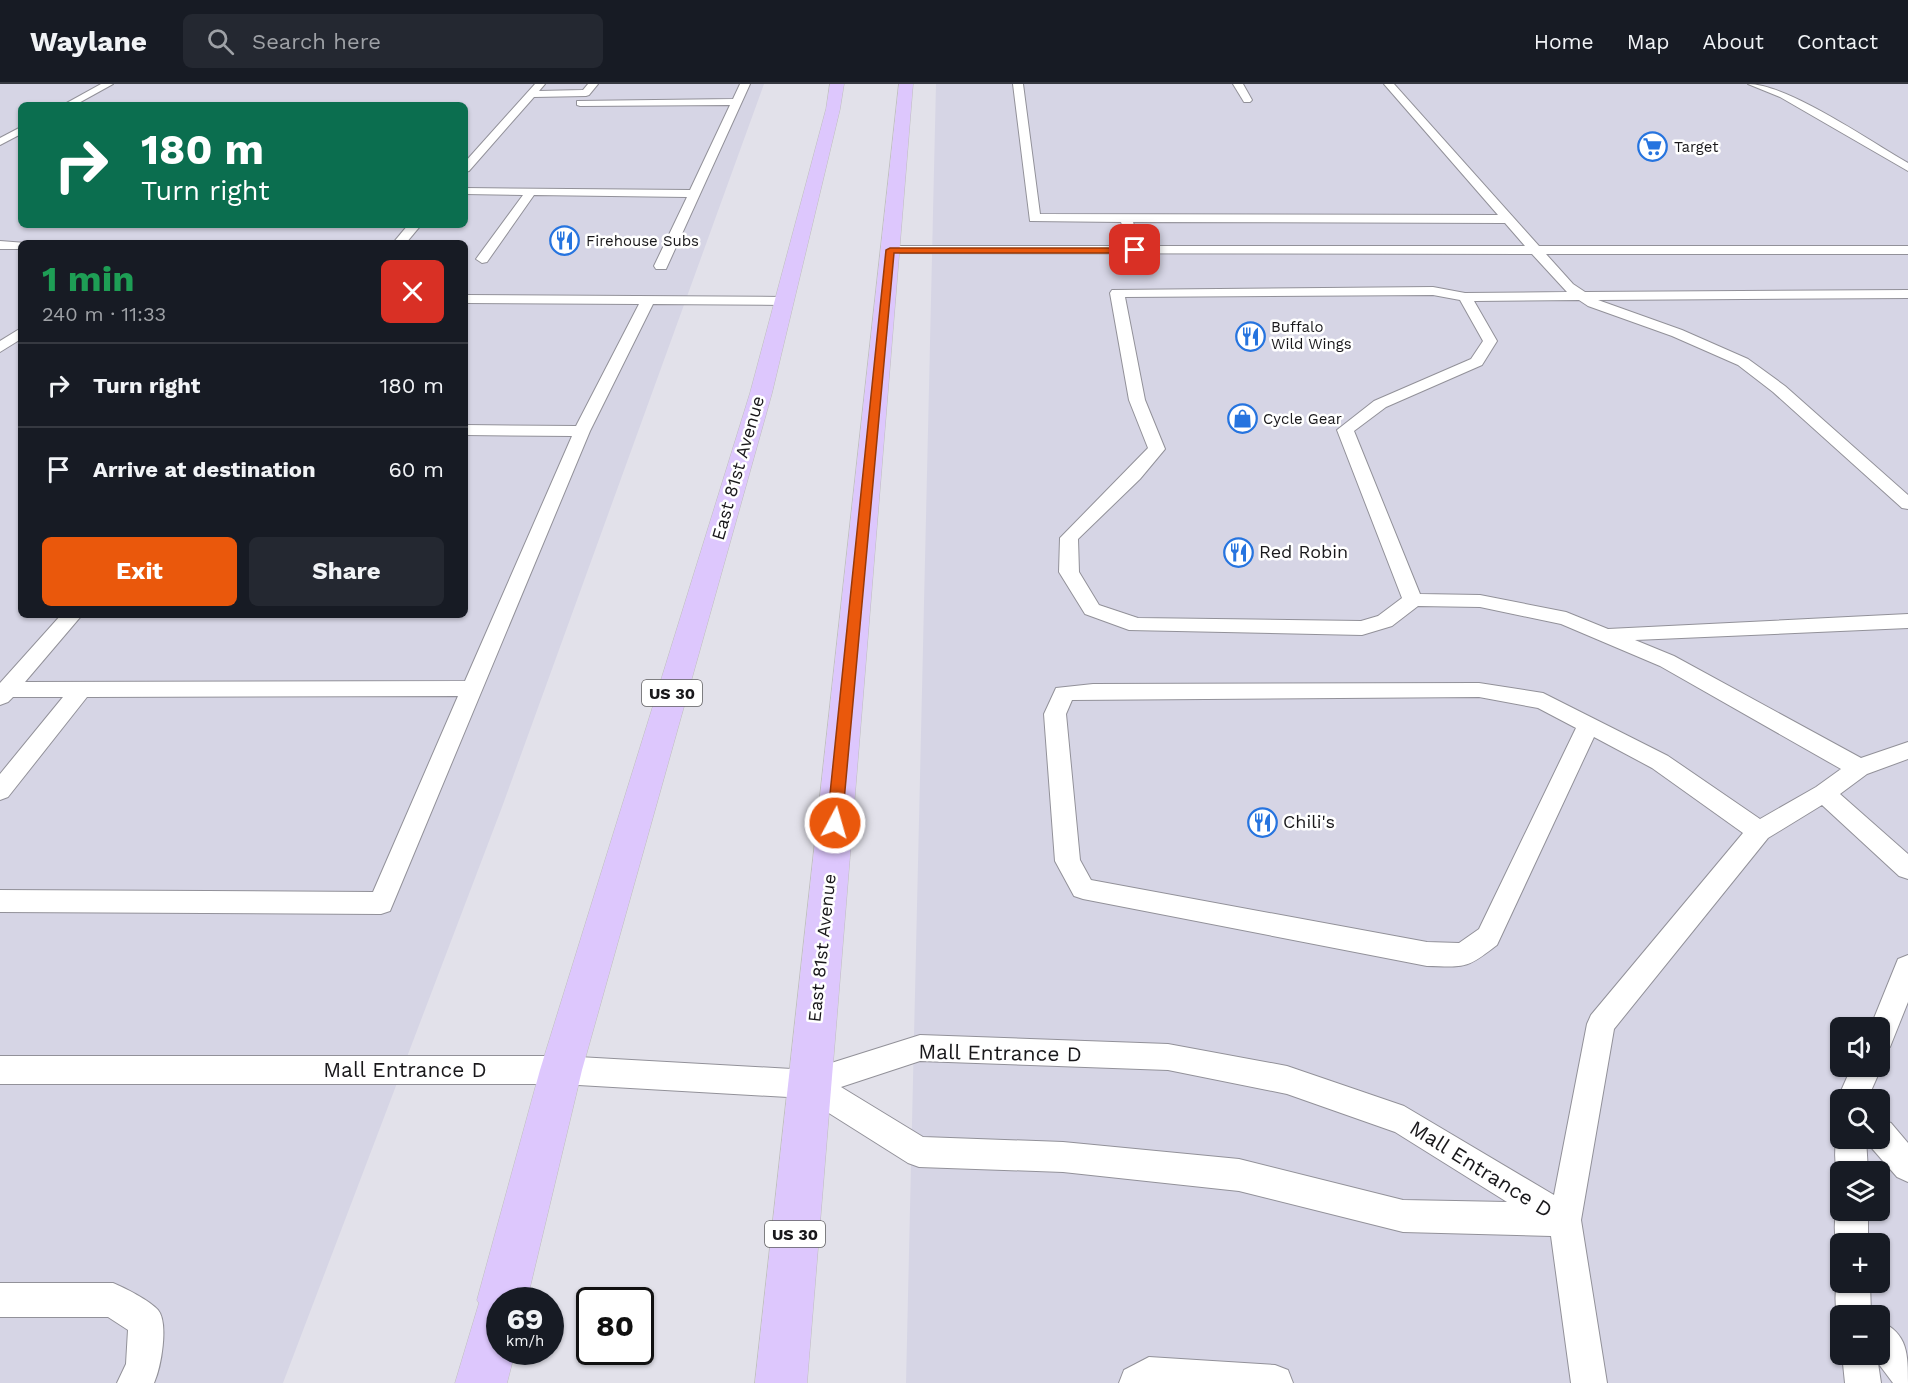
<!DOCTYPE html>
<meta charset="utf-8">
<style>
body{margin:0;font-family:"Work Sans",sans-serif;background:#242831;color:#f1f3f6;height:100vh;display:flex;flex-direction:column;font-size:22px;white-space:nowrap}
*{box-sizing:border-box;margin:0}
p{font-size:20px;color:#9ea1a6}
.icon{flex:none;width:33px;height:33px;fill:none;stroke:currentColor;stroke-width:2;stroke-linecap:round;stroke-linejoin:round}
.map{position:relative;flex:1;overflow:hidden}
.side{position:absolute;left:18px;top:156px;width:450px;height:378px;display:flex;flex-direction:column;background:#171b24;border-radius:9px;box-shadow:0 2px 4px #0004}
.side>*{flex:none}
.banner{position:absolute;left:18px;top:18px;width:450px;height:126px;border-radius:9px;box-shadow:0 2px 4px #0004;background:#0b6e4f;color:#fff;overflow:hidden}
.buttons{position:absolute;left:1830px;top:933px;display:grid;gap:12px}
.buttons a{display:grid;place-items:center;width:60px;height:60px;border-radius:9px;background:#171b24;box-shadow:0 2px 4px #0004;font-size:30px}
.speed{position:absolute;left:486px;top:1203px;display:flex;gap:12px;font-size:30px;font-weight:700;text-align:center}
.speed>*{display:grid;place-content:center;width:78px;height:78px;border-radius:50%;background:#171b24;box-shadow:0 2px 4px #0004;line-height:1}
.speed small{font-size:15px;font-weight:400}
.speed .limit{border:3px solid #111;border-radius:9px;background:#fff;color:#111}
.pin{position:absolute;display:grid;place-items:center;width:51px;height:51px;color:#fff;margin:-26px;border-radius:12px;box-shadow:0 3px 9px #0006}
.me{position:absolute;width:66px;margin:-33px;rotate:6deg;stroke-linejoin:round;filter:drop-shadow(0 0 4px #0008)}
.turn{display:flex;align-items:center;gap:21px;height:126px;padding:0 24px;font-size:27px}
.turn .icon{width:78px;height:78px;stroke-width:2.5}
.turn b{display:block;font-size:42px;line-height:51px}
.round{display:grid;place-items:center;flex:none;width:63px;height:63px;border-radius:9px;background:#242831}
.summary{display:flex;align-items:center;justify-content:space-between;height:102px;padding:0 24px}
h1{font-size:36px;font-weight:700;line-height:45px;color:#1e9e55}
.action{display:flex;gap:12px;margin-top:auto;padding:12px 24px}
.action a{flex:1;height:69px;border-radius:9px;background:#ea580c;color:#fff;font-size:24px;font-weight:700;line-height:69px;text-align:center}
.action a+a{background:#242831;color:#f1f3f6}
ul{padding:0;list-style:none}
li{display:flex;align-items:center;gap:18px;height:84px;padding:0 24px;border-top:2px solid #363941}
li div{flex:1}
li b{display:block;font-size:22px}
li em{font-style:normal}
header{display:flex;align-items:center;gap:36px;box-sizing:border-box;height:84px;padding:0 30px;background:#171b24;border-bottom:2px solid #363941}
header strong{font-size:28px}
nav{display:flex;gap:33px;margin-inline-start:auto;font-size:21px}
.search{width:420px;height:54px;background:#242831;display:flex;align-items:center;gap:15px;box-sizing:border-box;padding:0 21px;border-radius:9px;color:#9ea1a6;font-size:22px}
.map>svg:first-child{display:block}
.built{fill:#d6d5e5;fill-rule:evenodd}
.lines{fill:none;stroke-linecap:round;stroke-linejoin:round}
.lane-casing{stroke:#929199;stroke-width:2}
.highway-casing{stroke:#bfbebf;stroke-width:1}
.lane{fill:#fff;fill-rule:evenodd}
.highway{fill:#ddc7fd;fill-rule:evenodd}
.route{fill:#ea580c;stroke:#983908;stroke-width:1.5}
.labels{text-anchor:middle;stroke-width:5;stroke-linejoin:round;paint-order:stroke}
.far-poi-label{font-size:15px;fill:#19181b;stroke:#fff;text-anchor:start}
.shield{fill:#fff;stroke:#5e5d5f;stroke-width:1.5}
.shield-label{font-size:16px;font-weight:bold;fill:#19181b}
.street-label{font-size:18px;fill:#19181b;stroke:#fff}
.poi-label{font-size:18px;fill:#19181b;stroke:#fff;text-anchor:start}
.near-street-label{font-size:21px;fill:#19181b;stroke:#fff}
</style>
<header>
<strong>Waylane</strong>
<div class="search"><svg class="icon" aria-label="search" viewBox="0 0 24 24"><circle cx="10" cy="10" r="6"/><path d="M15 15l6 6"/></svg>Search here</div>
<nav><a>Home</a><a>Map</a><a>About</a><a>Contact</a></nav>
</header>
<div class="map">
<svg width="1908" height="1299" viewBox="0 0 1908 1299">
<rect width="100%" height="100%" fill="#e2e1ea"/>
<g class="built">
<path d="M 0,0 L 764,0 L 502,723 L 283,1299 L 0,1299 ZM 21,21 L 465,21 L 465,141 L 21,141 ZM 21,159 L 465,159 L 465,531 L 21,531 Z"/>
<path d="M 936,0 L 1908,0 L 1908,1299 L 906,1299 ZM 1840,944 L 1880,944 L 1880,982 L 1840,982 ZM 1840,1016 L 1880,1016 L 1880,1054 L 1840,1054 ZM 1840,1088 L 1880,1088 L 1880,1126 L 1840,1126 ZM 1840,1160 L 1880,1160 L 1880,1198 L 1840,1198 ZM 1840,1232 L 1880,1232 L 1880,1270 L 1840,1270 Z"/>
</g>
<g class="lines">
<defs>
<g id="lane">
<path d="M 101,0 L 113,0 L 75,21 L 63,21 Z"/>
<path d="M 535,0 L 545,0 L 539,7 L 583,6 L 588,0 L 598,0 L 589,11 L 586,12 L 534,13 L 469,87 L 465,88 L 465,78 Z"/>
<path d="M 740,0 L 750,0 L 666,185 L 656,185 L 654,182 L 687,113 L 534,111 L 487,178 L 482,179 L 476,175 L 523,111 L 465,110 L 465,104 L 690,106 L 730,21 L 580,22 L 577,21 L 577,17 L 733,15 Z"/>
<path d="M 1013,0 L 1023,0 L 1040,130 L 1498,131 L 1384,0 L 1394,0 L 1539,162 L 1908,162 L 1908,170 L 1546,170 L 1573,200 L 1585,208 L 1908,206 L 1908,214 L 1598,216 L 1682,246 L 1748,275 L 1785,302 L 1908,411 L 1908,425 L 1902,424 L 1773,308 L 1738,281 L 1672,252 L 1588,222 L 1579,216 L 1474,217 L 1497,257 L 1482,281 L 1386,323 L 1354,347 L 1420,510 L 1480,511 L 1566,528 L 1608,545 L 1908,530 L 1908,544 L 1635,556 L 1674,572 L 1861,674 L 1908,658 L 1908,675 L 1867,690 L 1840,710 L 1908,770 L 1908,795 L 1899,792 L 1822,721 L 1768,754 L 1614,945 L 1581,1136 L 1607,1299 L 1571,1299 L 1551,1152 L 1403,1148 L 1239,1107 L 1063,1088 L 919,1083 L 908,1079 L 805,1014 L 561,1000 L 0,1000 L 0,972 L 561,972 L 809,986 L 920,951 L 1168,960 L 1287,982 L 1404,1022 L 1554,1111 L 1587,940 L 1591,931 L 1743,749 L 1652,684 L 1594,653 L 1497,861 C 1466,885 1466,883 1427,882 L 1083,815 L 1074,812 L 1055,777 L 1044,630 L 1056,604 L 1093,600 L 1479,599 L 1543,609 L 1668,672 L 1760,735 L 1816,703 L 1841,685 L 1660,582 L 1561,540 L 1480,523 L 1418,522 L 1392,542 L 1362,551 L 1129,546 L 1085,530 L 1059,488 L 1060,454 L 1148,364 L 1129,316 L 1110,209 L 1112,206 L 1433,203 L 1465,209 L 1567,208 L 1532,170 L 885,169 L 884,166 L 890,162 L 1525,162 L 1505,139 L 1133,138 L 1136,147 L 1130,151 L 1124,147 L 1121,138 L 1030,137 ZM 1433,211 L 1460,216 L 1483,257 L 1471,275 L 1374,317 L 1337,346 L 1402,514 L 1378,532 L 1361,537 L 1138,534 L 1099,521 L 1079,488 L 1078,455 L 1140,395 L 1165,365 L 1145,316 L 1125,213 ZM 1479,613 L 1538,624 L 1576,644 L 1479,845 L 1459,859 L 1427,858 L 1091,796 L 1080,776 L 1066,630 L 1072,616 ZM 920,977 L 1168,986 L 1287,1010 L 1395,1048 L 1507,1118 L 1403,1116 L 1239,1075 L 1063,1058 L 923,1053 L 841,1003 Z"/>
<path d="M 1233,0 L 1243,0 L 1252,16 L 1250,18 L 1244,18 Z"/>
<path d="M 1748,0 C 1788,0 1871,58 1908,79 L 1908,87 L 1780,13 Z"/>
<path d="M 21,43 L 21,50 L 0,61 L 0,54 Z"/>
<path d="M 408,141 L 421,141 L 406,159 L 393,159 Z"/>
<path d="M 0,157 L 26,159 L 21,159 L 21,165 L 0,165 Z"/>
<path d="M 465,211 L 784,213 L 791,217 L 784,221 L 653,220 L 590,347 L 390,827 L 381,830 L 0,828 L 0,806 L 373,808 L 458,612 L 87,613 L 8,713 L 0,716 L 0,690 L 63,613 L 13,613 L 8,618 L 0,621 L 0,599 L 61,531 L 82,531 L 25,598 L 465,597 L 572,352 L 465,351 L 465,341 L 576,342 L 639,220 L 465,219 Z"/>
<path d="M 21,244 L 21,255 L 0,268 L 0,257 Z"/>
<path d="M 1908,871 L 1908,918 L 1890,963 L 1880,967 L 1880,944 L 1870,944 L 1898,875 Z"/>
<path d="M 1880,977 L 1882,982 L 1867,1016 L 1840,1016 L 1840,1024 L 1837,1016 L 1852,982 L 1880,982 Z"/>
<path d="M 1880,1035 L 1891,1039 L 1908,1059 L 1908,1098 L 1897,1093 L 1869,1061 L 1867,1054 L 1880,1054 Z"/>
<path d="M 1840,1043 L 1840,1054 L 1866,1054 L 1868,1088 L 1840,1088 L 1840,1098 C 1834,1082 1833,1060 1840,1043 Z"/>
<path d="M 1840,1115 L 1840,1126 L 1868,1126 L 1868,1160 L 1840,1160 L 1840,1172 C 1833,1154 1833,1132 1840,1115 Z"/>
<path d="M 1840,1188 L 1840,1198 L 1870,1198 L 1871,1232 L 1840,1232 L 1840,1241 C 1834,1225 1834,1203 1840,1188 Z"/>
<path d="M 0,1199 L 113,1199 C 125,1204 149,1216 158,1226 C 169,1239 161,1284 154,1299 L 117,1299 L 126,1280 L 128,1246 L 108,1233 L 0,1233 Z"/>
<path d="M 1880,1237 C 1908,1250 1908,1270 1908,1299 L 1893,1299 L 1878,1279 L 1881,1299 L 1845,1299 L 1842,1270 L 1880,1270 Z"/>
<path d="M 1149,1273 L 1275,1281 L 1288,1286 L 1293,1299 L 1119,1299 L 1124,1286 Z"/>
</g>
<g id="highway">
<path d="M 830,0 L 844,0 L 840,25 L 772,309 L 582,986 L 527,1216 L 500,1216 L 500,1268 L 515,1268 L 507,1299 L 455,1299 L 479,1219 L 477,1216 L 540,986 L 750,309 L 826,25 Z"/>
<path d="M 899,0 L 913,0 L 807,1299 L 755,1299 Z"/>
</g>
</defs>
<use href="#lane" class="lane-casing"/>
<use href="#highway" class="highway-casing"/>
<use href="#lane" class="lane"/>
<use href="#highway" class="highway"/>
</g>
<path class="route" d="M 890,164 L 1135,164 L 1139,166 L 1135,169 L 894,169 L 842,739 L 840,743 L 829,743 L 827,739 L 886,166 Z"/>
<defs>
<symbol id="supermarket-ring" viewBox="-11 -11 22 22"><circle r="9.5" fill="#fff" stroke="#2674df" stroke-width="1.5"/><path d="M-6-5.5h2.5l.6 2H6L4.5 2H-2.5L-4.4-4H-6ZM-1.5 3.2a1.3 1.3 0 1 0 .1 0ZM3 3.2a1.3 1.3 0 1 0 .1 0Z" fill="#2674df"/></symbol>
<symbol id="restaurant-ring" viewBox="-11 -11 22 22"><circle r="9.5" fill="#fff" stroke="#2674df" stroke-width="1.5"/><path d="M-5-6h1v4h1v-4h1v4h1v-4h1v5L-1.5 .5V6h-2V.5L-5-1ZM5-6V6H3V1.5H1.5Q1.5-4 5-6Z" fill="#2674df"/></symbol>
<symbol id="shop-ring" viewBox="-11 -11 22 22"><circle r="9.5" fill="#fff" stroke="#2674df" stroke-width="1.5"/><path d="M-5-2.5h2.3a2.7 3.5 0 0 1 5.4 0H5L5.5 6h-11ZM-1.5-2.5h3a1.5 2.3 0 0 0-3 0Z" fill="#2674df"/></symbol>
</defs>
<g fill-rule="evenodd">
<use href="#supermarket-ring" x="1636" y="46" width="33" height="33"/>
<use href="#restaurant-ring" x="548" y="140" width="33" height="33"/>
<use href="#restaurant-ring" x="1234" y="236" width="33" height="33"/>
<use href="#shop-ring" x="1226" y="318" width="33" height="33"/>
<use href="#restaurant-ring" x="1222" y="452" width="33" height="33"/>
<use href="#restaurant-ring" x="1246" y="722" width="33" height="33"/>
</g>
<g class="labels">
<g class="far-poi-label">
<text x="1674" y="68">Target</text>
<text x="586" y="162">Firehouse Subs</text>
<text x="1271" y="248">Buffalo<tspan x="1271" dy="17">Wild Wings</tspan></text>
<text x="1263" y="340">Cycle Gear</text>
</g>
<g class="shield">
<rect x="642" y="596" width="60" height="26" rx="4.5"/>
<rect x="765" y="1137" width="60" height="26" rx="4.5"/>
</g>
<g class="shield-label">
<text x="672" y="615">US 30</text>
<text x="795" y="1156">US 30</text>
</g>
<g class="street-label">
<text transform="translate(738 384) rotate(-74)" y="6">East 81st Avenue</text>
<text transform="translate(822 864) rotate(-84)" y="6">East 81st Avenue</text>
</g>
<g class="poi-label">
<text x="1259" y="474">Red Robin</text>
<text x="1283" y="744">Chili's</text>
</g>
<g class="near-street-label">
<text transform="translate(1000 969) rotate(1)" y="7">Mall Entrance D</text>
<text x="405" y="993">Mall Entrance D</text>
<text transform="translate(1481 1085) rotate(32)" y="7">Mall Entrance D</text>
</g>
</g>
</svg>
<div class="buttons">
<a><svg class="icon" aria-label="sound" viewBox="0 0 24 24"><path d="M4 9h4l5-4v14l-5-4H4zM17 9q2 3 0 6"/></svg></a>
<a><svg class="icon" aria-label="search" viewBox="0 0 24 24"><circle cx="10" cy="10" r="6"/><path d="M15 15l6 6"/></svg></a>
<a><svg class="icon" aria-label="layers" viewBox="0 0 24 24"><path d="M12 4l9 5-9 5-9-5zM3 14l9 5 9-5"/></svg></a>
<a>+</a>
<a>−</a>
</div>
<div class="speed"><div>69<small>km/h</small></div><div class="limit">80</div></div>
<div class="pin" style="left:1135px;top:166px;background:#d93025"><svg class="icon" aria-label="arrive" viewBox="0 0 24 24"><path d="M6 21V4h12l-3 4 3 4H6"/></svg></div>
<svg class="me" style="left:835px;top:739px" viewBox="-20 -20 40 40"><circle r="17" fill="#ea580c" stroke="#fff" stroke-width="3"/><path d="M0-11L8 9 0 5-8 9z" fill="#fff"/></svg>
<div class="banner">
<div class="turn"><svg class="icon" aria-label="right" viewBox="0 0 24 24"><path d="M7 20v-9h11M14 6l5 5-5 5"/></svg><div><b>180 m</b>Turn right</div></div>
</div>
<section class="side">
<div class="summary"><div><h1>1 min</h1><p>240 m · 11:33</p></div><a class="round" style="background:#d93025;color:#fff"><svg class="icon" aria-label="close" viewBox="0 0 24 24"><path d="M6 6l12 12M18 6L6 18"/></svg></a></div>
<ul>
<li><svg class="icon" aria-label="right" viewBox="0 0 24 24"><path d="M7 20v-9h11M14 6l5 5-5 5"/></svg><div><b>Turn right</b></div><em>180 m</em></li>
<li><svg class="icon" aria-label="arrive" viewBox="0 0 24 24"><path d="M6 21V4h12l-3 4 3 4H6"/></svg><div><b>Arrive at destination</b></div><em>60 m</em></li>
</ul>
<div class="action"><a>Exit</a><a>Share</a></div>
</section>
</div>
